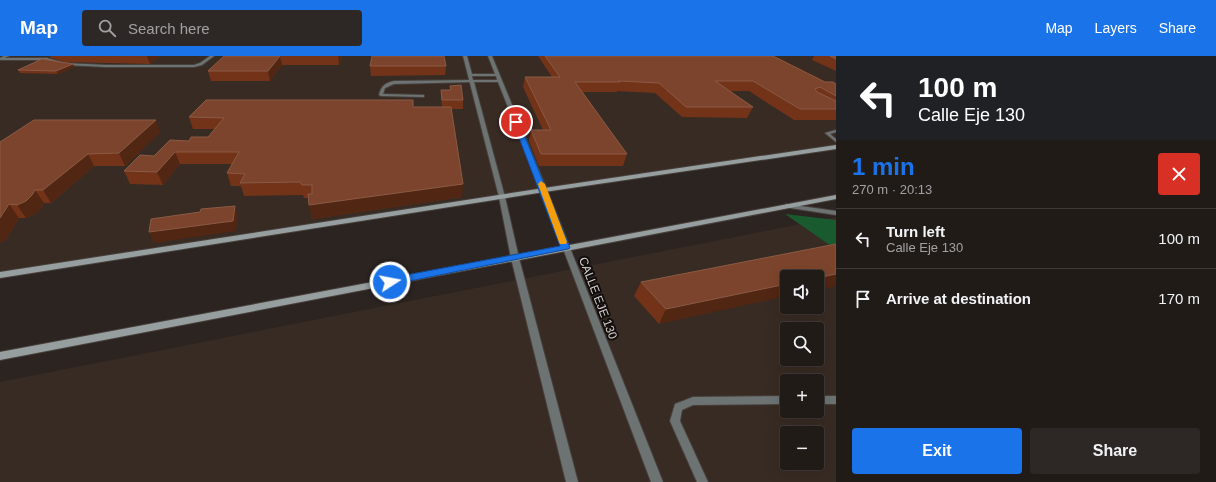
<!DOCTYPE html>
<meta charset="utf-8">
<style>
body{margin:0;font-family:Arial,sans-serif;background:#2d2825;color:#f1f3f6;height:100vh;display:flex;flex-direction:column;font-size:15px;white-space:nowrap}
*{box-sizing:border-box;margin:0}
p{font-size:13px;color:#a2a1a2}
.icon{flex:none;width:22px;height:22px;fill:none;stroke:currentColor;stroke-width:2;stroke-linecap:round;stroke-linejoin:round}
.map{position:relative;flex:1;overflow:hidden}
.details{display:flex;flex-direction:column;background:#211b18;width:380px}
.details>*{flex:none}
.banner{background:#202124;color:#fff;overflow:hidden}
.controls{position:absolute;left:780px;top:214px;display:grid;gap:8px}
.controls a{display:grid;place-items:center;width:44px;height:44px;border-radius:4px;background:#211b18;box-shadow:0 4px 16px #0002,0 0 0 1px #3e3937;font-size:20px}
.pin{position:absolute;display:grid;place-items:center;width:34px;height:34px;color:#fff;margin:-17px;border:2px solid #fff;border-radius:50%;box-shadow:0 1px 4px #0007}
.me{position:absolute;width:44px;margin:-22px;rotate:79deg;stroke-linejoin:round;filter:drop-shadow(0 0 3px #0008)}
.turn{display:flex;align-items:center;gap:14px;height:84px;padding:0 16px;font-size:18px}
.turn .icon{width:52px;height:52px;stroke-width:2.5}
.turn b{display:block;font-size:28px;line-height:34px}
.round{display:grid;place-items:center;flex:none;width:42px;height:42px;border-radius:4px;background:#2d2825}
.overview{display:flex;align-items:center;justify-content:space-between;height:68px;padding:0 16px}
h1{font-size:24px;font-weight:800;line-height:30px;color:#1a73e8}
.button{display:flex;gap:8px;margin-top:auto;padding:8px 16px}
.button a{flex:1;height:46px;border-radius:4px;background:#1a73e8;color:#fff;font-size:16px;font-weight:800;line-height:46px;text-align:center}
.button a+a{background:#2d2825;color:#f1f3f6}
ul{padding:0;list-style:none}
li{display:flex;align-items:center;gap:12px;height:60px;padding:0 16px;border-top:1px solid #3e3937}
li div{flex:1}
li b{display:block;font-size:15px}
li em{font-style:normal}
header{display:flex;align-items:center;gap:24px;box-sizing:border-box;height:56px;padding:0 20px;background:#1a73e8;color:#fff}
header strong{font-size:19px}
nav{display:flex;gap:22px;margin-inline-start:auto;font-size:14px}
.search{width:280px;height:36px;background:#2d2825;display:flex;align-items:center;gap:10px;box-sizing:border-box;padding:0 14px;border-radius:4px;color:#a2a1a2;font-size:15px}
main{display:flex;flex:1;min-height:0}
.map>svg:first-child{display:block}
.built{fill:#382b23;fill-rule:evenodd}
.green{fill:#1a5a2f}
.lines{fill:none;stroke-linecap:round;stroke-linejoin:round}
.lane-casing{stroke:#47403c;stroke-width:2}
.street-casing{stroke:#47403c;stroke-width:2}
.secondary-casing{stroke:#47403c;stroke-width:2}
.lane{fill:#6d7373;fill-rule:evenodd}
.street{fill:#6d7373;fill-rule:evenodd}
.secondary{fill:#969e9f;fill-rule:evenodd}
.wall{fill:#723319}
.shaded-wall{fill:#512613}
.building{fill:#7c442c;stroke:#8a5a45}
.route{fill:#1a73e8;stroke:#114b97}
.slow{fill:#f59e0b}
.labels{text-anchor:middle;stroke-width:4;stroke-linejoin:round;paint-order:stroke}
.street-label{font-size:12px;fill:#d6d0cd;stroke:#120e0d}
</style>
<header>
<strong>Map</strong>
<div class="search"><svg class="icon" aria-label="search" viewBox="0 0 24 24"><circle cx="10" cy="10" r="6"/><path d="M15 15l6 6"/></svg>Search here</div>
<nav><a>Map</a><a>Layers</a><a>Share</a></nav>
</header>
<main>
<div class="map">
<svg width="836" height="426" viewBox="0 0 836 426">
<rect width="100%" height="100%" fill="#2c2420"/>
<g class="built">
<path d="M 0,0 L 836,0 L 836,91 L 0,222 Z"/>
<path d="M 836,161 L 836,426 L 0,426 L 0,326 ZM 787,221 L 817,221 L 817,251 L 787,251 ZM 787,273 L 817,273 L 817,303 L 787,303 ZM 787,325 L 817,325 L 817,355 L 787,355 ZM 787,377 L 817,377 L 817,407 L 787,407 Z"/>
</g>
<path class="green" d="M 785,158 L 836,164 L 836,189 L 831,190 Z"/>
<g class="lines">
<defs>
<g id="lane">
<path d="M 210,0 L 214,0 L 202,9 L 194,11 L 106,11 L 65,9 L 47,4 L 0,4 L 0,2 L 47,2 L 65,7 L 106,9 L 194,9 L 200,7 Z"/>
<path d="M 471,24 L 472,24 L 472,26 L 394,28 L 385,32 L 383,38 L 424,39 L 424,41 L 423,41 L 381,40 L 379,39 C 381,30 385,27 394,25 Z"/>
<path d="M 836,74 L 836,76 L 830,78 L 836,83 L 836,86 L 825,77 Z"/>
<path d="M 787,340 L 787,348 L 693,349 L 682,354 L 680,365 L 708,426 L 697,426 L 670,365 L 675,348 L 693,341 Z"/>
<rect x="817" y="340" width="19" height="8"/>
</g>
<g id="street">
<path d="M 4,0 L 9,0 L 0,4 L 0,2 Z"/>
<path d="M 463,0 L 467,0 L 472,18 L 495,18 L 488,0 L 492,0 L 547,134 L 663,426 L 651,426 L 541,134 L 498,26 L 474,26 L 505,141 L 519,202 L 578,426 L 566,426 L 511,202 L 499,141 ZM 472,20 L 496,20 L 497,24 L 473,24 Z"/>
<path d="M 786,148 L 836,155 L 836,159 L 784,151 L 783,150 Z"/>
</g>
<g id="secondary">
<path d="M 836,89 L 836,93 L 544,136 L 0,222 L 0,216 L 544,132 Z"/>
<path d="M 836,139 L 836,143 L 0,304 L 0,296 Z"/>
</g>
</defs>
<use href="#lane" class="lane-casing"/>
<use href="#street" class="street-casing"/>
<use href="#secondary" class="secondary-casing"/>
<use href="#lane" class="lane"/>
<use href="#street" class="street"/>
<use href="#secondary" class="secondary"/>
</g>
<g class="wall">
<path d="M 50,0 L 160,0 L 150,8 L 65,6 L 51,2 Z"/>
<path d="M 224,0 L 342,0 L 339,9 L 282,9 L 270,25 L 211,25 L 208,15 Z"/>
<path d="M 538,0 L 773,0 L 825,26 L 836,28 L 836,64 L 794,64 L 749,35 L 730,35 L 753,51 L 747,62 L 682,61 L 655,37 L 617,35 L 617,36 L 582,36 L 627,98 L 623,110 L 539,110 L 529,85 L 531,74 L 543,74 L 523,31 L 525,21 L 552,21 Z"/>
<path d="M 814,0 L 836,0 L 836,15 L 812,4 Z"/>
<path d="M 73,8 L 74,11 L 58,18 L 20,17 L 18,14 Z"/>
<path d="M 370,10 L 446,10 L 445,19 L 371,20 Z"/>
<path d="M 450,30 L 463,44 L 463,53 L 451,53 L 462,141 L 312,163 L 308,142 L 304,142 L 303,139 L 244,140 L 241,130 L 231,130 L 227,117 L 232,108 L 180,108 L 163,129 L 130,128 L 124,115 L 154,100 L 189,85 L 208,81 L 215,73 L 193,73 L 189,61 L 413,51 L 442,51 L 441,42 L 441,34 L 450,34 Z"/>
<path d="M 160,76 L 125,110 L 94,110 L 51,147 L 44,147 L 41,153 L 35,158 L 26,162 L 19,162 L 6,183 L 0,187 L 0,86 Z"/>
<path d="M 836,188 L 659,268 L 634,240 L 641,226 Z"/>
</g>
<g class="shaded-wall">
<path d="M 147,0 L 160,0 L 150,8 Z"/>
<path d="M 280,0 L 282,9 L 270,25 L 268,15 Z"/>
<path d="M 338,0 L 342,0 L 339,9 Z"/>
<path d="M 73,8 L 74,11 L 58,18 L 56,15 Z"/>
<path d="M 156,64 L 160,76 L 125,110 L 119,97 Z"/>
<path d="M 175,96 L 180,108 L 163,129 L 157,116 Z"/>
<path d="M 88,98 L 94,110 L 51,147 L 43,134 Z"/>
<path d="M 463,128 L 462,141 L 312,163 L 309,149 Z"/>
<path d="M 35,134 L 44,147 L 41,153 L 35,158 L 26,162 L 17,149 Z"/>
<path d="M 9,148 L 19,162 L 6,183 L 0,187 L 0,162 Z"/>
<path d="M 235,150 L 238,161 L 236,175 L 154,187 L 149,176 Z"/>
<path d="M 836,218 L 836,230 L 817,234 L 817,222 Z"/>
<path d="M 787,228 L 787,240 L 659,268 L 666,253 Z"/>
</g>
<g class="building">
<path d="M 224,0 L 280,0 L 268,15 L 208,15 Z"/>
<path d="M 372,0 L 444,0 L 446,10 L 370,10 Z"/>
<path d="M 545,0 L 773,0 L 825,26 L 833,26 L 836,28 L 836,40 L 820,31 L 815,33 L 817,36 L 836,45 L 836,53 L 800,53 L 753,25 L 715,25 L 753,51 L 686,51 L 659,27 L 619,25 L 620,26 L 575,26 L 627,98 L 541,98 L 531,74 L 551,74 L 525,21 L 560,21 Z"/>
<path d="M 830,0 L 836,0 L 836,3 Z"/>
<path d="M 42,3 L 73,8 L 56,15 L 18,14 Z"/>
<path d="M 461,29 L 463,44 L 442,44 L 441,34 L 451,34 L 450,30 Z"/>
<path d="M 206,44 L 413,44 L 413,51 L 451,51 L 463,128 L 309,149 L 308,138 L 312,138 L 312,129 L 302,129 L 300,126 L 240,127 L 245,118 L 227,117 L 239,96 L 175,96 L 157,116 L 124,115 L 140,99 L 154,100 L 170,84 L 189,85 L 191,81 L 208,81 L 224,62 L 189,61 Z"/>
<path d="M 34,64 L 156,64 L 119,97 L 88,98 L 43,134 L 35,134 L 32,139 L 26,145 L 17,149 L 9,148 L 0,162 L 0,86 Z"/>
<path d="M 235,150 L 233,165 L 149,176 L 151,163 L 200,156 L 201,153 Z"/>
<path d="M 836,188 L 836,218 L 817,222 L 817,221 L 787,221 L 787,228 L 666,253 L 641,226 Z"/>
</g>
<path class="route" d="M 516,64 L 519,66 L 570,192 L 568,193 L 390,229 L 387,228 L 385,226 L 390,222 L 560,190 L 513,66 Z"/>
<path class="slow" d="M 541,125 L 545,128 L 567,186 L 566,188 L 560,188 L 559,186 L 538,128 Z"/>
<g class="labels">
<g class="street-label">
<text transform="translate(598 242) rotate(69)" y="4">CALLE EJE 130</text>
</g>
</g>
</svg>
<div class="controls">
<a><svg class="icon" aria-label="sound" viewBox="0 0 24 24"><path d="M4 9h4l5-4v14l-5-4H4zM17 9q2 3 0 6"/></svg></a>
<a><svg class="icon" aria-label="search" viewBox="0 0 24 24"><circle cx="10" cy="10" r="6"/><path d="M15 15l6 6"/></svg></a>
<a>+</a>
<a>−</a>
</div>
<div class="pin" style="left:516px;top:66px;background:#d93025"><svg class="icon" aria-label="arrive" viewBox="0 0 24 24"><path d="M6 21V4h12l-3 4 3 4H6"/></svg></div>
<svg class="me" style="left:390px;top:226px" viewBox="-20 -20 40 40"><circle r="17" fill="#1a73e8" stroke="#fff" stroke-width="3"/><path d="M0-11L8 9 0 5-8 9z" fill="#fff"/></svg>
</div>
<section class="details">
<div class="banner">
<div class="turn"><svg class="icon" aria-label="left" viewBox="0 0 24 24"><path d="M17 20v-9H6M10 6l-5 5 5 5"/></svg><div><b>100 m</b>Calle Eje 130</div></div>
</div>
<div class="overview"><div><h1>1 min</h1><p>270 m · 20:13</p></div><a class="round" style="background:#d93025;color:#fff"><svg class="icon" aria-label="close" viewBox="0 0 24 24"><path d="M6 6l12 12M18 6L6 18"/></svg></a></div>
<ul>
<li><svg class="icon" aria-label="left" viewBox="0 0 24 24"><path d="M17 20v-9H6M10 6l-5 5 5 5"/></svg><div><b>Turn left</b><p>Calle Eje 130</p></div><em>100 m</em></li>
<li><svg class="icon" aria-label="arrive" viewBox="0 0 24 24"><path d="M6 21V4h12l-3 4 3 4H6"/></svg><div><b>Arrive at destination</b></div><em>170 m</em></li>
</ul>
<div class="button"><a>Exit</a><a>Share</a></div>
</section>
</main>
